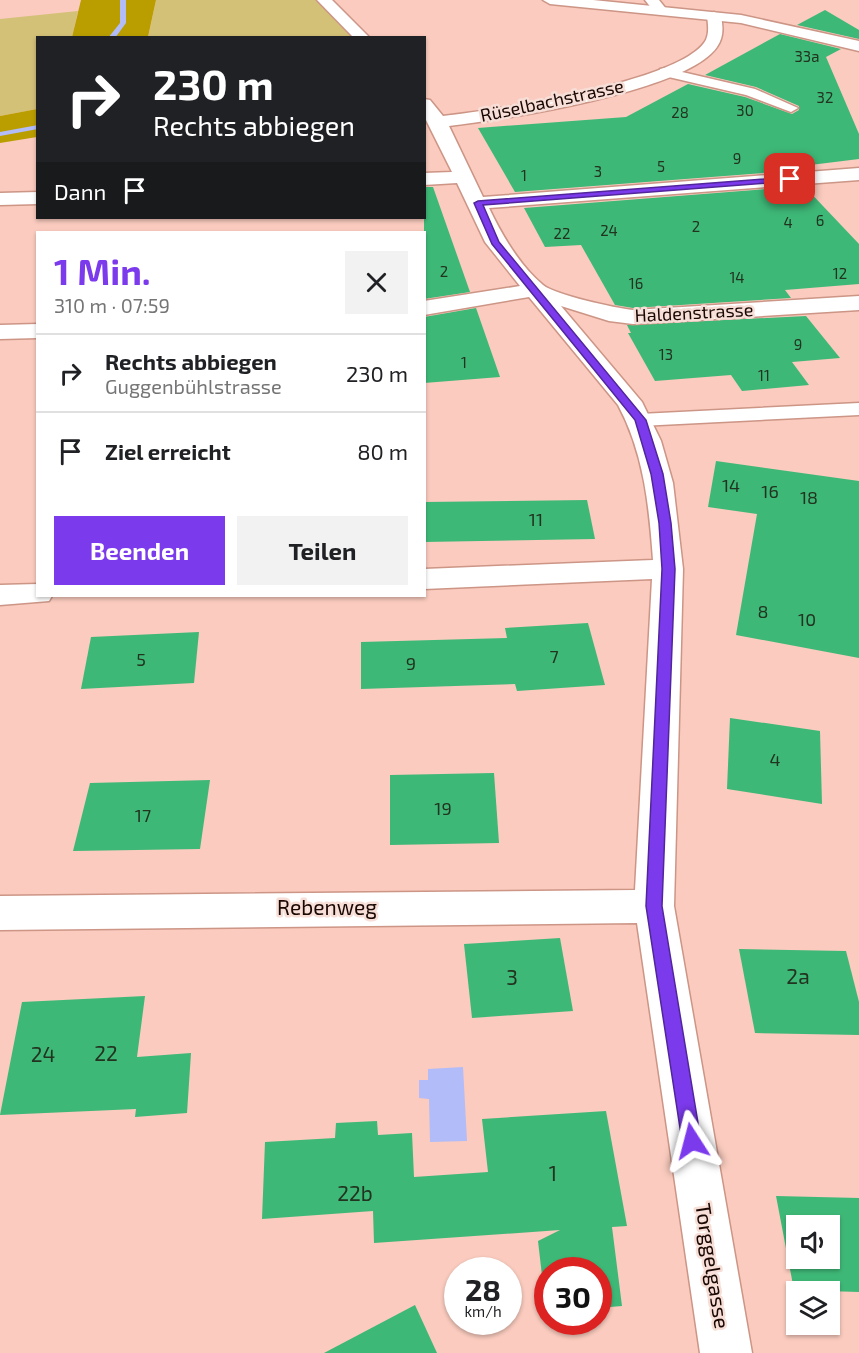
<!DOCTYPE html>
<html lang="de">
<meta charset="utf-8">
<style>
body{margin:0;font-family:"Exo 2",sans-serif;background:#f2f2f2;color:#202124;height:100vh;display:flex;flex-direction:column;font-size:22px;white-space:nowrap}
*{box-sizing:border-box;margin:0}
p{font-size:20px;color:#757577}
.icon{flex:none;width:33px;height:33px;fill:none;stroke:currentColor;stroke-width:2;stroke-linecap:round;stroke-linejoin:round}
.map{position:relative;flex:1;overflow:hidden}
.details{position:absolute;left:36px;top:231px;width:390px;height:366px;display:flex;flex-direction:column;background:#fff;border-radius:0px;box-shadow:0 2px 4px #0004}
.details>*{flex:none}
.banner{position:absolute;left:36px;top:36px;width:390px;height:183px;border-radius:0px;box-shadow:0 2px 4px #0004;background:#202124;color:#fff;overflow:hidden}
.controls{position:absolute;left:786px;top:1215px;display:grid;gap:12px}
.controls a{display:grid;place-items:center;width:54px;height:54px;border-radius:0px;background:#fff;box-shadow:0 2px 4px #0004;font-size:30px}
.speed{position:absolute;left:444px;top:1257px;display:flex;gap:12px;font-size:30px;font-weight:700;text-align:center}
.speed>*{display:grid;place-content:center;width:78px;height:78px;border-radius:50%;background:#fff;box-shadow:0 2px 4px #0004;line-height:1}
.speed small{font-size:15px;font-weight:400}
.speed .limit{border:9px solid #d22;background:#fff;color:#111}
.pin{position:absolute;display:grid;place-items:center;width:51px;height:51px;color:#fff;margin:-26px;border-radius:12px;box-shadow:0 3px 9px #0006}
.me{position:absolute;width:66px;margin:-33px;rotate:351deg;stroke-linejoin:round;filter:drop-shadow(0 0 4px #0008)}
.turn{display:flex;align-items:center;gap:21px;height:126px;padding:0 18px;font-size:27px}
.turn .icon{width:78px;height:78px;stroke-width:2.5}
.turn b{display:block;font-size:42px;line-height:51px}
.then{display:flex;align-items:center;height:57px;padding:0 18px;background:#0003;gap:12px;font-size:22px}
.round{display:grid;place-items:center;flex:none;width:63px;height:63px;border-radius:0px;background:#f2f2f2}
.summary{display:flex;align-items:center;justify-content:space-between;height:102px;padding:0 18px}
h1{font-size:36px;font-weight:700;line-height:45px;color:#7c3aed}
.primary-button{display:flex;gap:12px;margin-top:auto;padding:12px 18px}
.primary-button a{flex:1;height:69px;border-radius:0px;background:#7c3aed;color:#fff;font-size:24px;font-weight:700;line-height:69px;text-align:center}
.primary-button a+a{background:#f2f2f2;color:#202124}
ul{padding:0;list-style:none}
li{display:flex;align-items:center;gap:18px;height:78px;padding:0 18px;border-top:2px solid #e0e0e0}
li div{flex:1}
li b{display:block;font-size:22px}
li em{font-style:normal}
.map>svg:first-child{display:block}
.green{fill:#d3c178}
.forest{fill:#ba9e00}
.water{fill:#b1bcf9}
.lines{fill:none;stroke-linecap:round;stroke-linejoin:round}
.stream{fill:#b1bcf9;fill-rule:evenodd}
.building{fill:#3eb877;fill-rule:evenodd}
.service-casing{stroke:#cc9586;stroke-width:3}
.minor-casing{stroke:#cc9586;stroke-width:3}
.tertiary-casing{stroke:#cc9586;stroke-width:3}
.service{fill:#fff;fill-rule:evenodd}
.minor{fill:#fff;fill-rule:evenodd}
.tertiary{fill:#fff;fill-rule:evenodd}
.route{fill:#7c3aed;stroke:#51269a;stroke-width:1.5}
.labels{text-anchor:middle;stroke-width:5;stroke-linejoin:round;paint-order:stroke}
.far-number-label{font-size:15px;fill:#223320}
.far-street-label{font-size:18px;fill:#190703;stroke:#f7dfd8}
.number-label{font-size:18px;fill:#223320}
.street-label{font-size:21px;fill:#190703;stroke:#f7dfd8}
.near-number-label{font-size:21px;fill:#223320}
</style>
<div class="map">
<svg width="859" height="1353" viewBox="0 0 859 1353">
<rect width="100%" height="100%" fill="#facbbe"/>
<g class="green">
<path d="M 156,0 L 316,0 L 356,37 L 148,38 Z"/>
<path d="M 78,11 L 72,37 L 38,38 L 37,109 L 0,116 L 0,19 Z"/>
</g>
<g class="forest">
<path d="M 81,0 L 156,0 L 148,37 L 72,37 Z"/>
<path d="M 37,109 L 37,137 L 0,143 L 0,116 Z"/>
</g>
<path class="water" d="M 463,1067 L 467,1141 L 430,1142 L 429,1099 L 419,1098 L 419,1080 L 428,1080 L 428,1069 Z"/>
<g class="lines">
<g class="stream">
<path d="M 120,0 L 126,0 L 126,23 L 115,38 L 108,38 L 120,23 Z"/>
<path d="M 38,125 L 38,129 L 0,136 L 0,132 Z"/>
</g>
</g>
<g class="building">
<path d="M 825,10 L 859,30 L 859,39 L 797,25 Z"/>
<path d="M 780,34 L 841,49 L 826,57 L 859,134 L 859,159 L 786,168 L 789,171 L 515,192 L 478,128 L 626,117 L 688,84 L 745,97 L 792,114 L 799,110 L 799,106 L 756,87 L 705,75 Z"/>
<path d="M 804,186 L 859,244 L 859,284 L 785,290 L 791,298 L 633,308 L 615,305 L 581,245 L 545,247 L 524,208 Z"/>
<path d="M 424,187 L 433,187 L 470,292 L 424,299 Z"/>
<path d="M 476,308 L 500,377 L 424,383 L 424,317 Z"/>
<path d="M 806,316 L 840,358 L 792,362 L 809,385 L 742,391 L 731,375 L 655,381 L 628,333 L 631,333 L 627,325 Z"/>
<path d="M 716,461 L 859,481 L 859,658 L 736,635 L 757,514 L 708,507 Z"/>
<path d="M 587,500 L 595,539 L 424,542 L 424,502 Z"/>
<path d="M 588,623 L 605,685 L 517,691 L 515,684 L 361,689 L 361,642 L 507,638 L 505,628 Z"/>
<path d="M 199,632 L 194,683 L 81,689 L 91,637 Z"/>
<path d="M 730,718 L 820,731 L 822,804 L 727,789 Z"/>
<path d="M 494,773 L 499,843 L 390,845 L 390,775 Z"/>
<path d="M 210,780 L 200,849 L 73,851 L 90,783 Z"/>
<path d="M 560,938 L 573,1011 L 472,1018 L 464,944 Z"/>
<path d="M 739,949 L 846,951 L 859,1002 L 859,1035 L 755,1033 Z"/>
<path d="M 145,996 L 137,1057 L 191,1053 L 187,1113 L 135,1117 L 136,1109 L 0,1115 L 22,1002 Z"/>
<path d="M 606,1111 L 627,1226 L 612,1227 L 622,1306 L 598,1308 L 598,1270 L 548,1270 L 546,1310 L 538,1241 L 560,1230 L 374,1243 L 373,1211 L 262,1219 L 265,1142 L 335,1138 L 336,1123 L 377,1121 L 378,1135 L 412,1133 L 414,1177 L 488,1172 L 482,1119 Z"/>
<path d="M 776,1196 L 859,1198 L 859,1292 L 794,1290 ZM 796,1226 L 830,1226 L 830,1258 L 796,1258 Z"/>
<path d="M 415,1305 L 437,1353 L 324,1353 Z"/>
</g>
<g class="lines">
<defs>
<g id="service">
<path d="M 665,68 L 755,89 L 798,108 L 791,112 L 746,95 L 660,75 L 660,69 Z"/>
<path d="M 859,403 L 859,415 L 640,426 L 633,424 L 629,420 L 633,416 L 640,414 Z"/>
</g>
<g id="minor">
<path d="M 317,0 L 332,0 L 370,38 L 354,38 Z"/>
<path d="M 645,0 L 659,0 L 667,10 L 665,13 L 655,13 Z"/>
<path d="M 714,12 L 721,16 C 723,27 724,37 717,47 C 686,92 505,119 449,126 L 483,197 L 859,168 L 859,180 L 489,208 C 502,235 519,265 543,285 C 555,295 615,308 633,310 L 859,296 L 859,310 L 633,324 L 609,321 L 561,306 L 642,402 L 661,441 L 673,483 L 683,569 L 674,906 L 752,1353 L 700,1353 L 637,923 L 0,930 L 0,896 L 635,890 L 652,579 L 424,589 L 424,569 L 653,560 C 649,506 644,453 618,405 L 529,297 L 424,315 L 424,301 L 520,286 L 485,242 L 457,183 L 424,185 L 424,173 L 452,172 L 424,116 L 424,99 L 430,100 L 443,116 C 495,110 674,83 704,43 C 710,35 708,24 707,16 Z"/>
<path d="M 38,192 L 38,204 L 0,205 L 0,193 Z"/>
<path d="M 38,324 L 38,338 L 0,339 L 0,325 Z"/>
<path d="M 38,584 L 38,596 L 52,596 L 49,601 L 0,605 L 0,585 Z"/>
</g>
<path id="tertiary" d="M 543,0 L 593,0 L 741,15 L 859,41 L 859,51 L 741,23 L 550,4 Z"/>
</defs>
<use href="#service" class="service-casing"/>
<use href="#minor" class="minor-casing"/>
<use href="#tertiary" class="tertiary-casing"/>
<use href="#service" class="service"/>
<use href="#minor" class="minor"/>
<use href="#tertiary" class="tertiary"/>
</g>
<path class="route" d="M 790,177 L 793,181 L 483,205 L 499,242 L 646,420 L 663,474 L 671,523 L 675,569 L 662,906 L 701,1141 L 699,1148 L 692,1150 L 685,1148 L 682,1141 L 646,906 L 662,569 L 659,523 L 651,474 L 635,420 L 492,244 L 474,203 L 478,201 Z"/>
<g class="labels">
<g class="far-number-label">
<text x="807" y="62">33a</text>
<text x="825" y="103">32</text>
<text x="745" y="116">30</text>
<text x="680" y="118">28</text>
<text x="737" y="164">9</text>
<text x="661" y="172">5</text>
<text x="598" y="177">3</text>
<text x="524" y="181">1</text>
<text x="820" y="226">6</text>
<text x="788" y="228">4</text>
<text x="696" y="232">2</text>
<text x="609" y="236">24</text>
<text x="562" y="239">22</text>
<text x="444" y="277">2</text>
<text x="840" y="279">12</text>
<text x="737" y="283">14</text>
<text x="636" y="289">16</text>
<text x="798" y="350">9</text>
<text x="666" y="360">13</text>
<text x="464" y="368">1</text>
<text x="764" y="381">11</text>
</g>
<g class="far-street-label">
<text transform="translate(552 101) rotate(-12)" y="6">Rüselbachstrasse</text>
<text transform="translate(694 313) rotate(-3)" y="6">Haldenstrasse</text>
</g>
<g class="number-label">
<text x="731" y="492">14</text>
<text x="770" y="498">16</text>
<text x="809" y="504">18</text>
<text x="536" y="526">11</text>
<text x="763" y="618">8</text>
<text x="807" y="626">10</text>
<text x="554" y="663">7</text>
<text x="141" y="666">5</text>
<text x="411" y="670">9</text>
<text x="775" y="766">4</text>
<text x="443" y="815">19</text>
<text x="143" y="822">17</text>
</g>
<g class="street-label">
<text x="327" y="915">Rebenweg</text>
<text transform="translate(712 1266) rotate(81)" y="7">Torggelgasse</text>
</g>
<g class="near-number-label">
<text x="798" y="984">2a</text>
<text x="512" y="985">3</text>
<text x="106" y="1061">22</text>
<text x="43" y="1062">24</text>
<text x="553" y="1181">1</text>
<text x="355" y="1201">22b</text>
</g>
</g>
</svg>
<div class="controls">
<a><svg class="icon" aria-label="sound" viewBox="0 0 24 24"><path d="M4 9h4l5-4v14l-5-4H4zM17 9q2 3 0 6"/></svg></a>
<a><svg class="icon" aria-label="layers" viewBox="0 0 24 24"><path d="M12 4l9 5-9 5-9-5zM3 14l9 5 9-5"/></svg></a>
</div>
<div class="speed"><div>28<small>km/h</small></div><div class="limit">30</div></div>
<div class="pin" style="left:790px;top:179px;background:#d93025"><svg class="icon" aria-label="arrive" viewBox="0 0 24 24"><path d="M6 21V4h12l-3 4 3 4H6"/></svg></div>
<svg class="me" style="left:692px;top:1141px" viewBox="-20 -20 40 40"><path d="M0-17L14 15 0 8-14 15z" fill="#7c3aed" stroke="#fff" stroke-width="4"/></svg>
<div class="banner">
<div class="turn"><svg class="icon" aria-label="right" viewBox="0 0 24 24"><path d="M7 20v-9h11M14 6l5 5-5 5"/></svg><div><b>230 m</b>Rechts abbiegen</div></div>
<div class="then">Dann<svg class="icon" aria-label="arrive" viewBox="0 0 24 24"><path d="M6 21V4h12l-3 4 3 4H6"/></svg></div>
</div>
<section class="details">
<div class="summary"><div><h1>1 Min.</h1><p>310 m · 07:59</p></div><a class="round"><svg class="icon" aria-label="close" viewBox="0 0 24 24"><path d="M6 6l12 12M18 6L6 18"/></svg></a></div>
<ul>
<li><svg class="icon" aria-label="right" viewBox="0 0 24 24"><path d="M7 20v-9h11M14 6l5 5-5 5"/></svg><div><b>Rechts abbiegen</b><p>Guggenbühlstrasse</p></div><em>230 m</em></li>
<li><svg class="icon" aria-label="arrive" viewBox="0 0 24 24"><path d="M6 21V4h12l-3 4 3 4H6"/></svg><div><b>Ziel erreicht</b></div><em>80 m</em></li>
</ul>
<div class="primary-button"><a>Beenden</a><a>Teilen</a></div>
</section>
</div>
